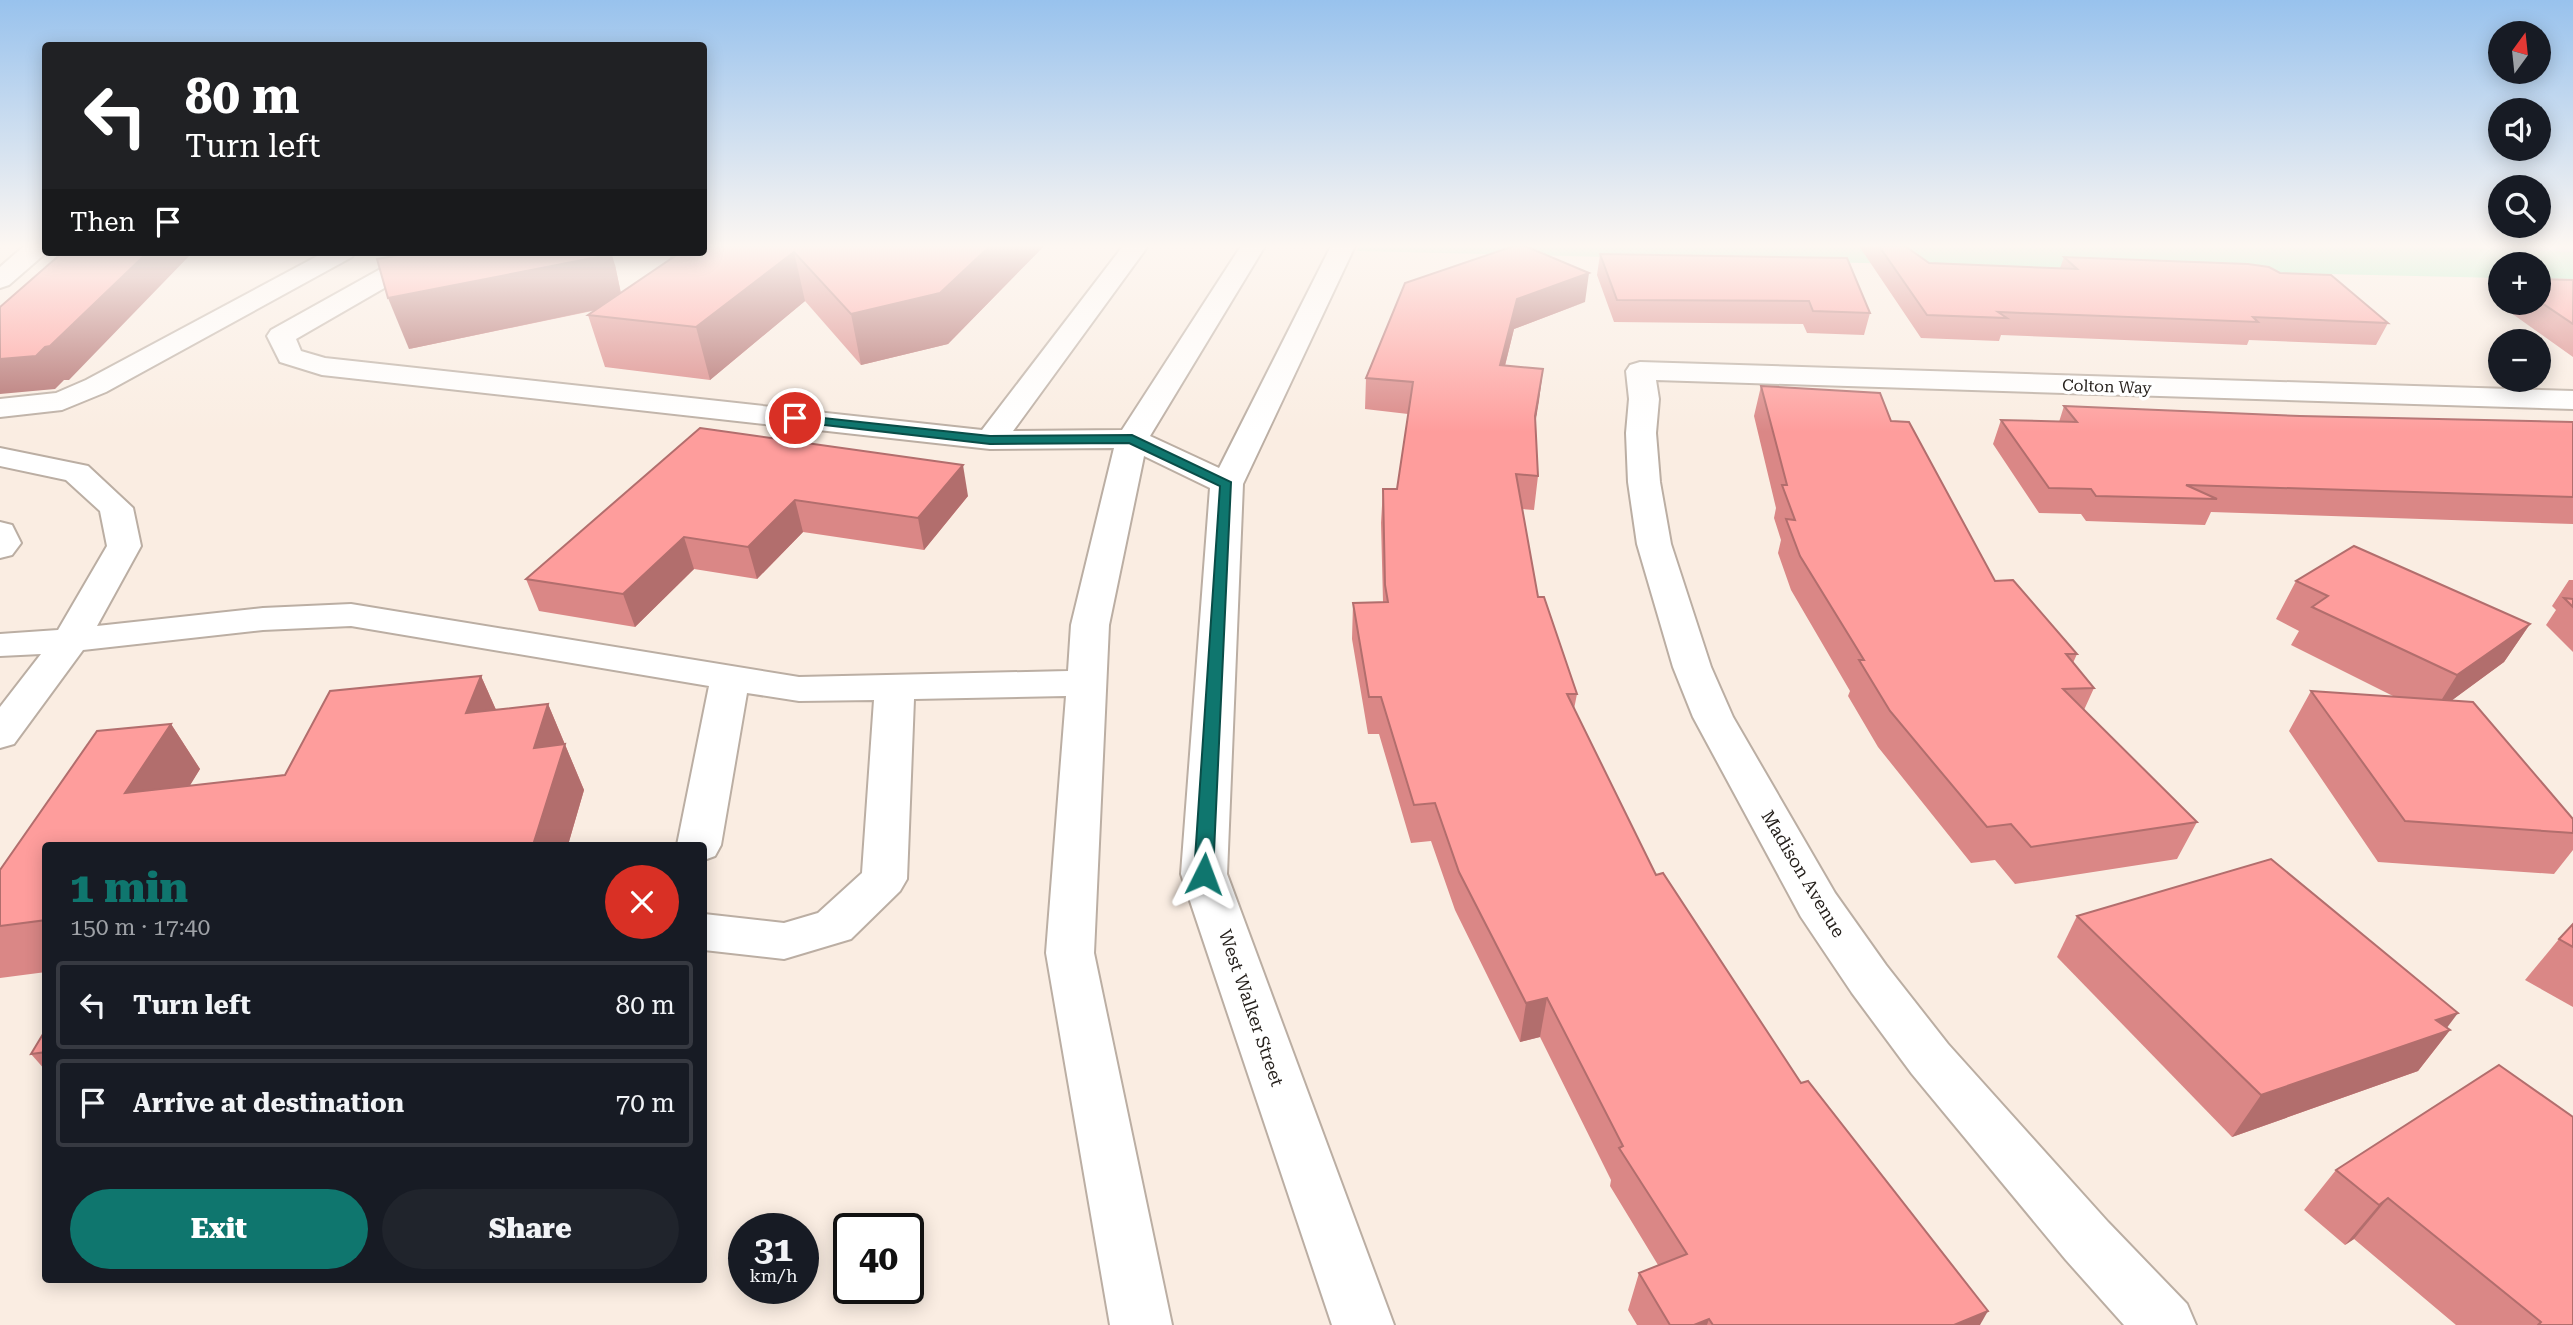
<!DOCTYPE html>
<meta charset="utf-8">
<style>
body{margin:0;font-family:"Roboto Serif",serif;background:#20242c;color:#f1f3f6;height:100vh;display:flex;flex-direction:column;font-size:26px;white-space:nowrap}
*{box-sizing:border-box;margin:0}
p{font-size:23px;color:#9ea1a6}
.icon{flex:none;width:38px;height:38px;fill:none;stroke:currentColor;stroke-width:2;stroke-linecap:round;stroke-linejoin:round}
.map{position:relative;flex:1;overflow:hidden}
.sheet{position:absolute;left:42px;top:842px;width:665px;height:441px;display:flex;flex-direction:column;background:#171b24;border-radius:7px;box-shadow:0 4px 18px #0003}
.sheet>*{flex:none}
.hud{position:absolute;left:42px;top:42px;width:665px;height:214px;border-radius:7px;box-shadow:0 4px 18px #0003;background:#202124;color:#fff;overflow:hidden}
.needle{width:46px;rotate:15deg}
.tools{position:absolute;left:2488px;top:21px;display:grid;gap:14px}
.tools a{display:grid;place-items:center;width:63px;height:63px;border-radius:50%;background:#171b24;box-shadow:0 4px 18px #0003;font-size:35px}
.speed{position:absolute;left:728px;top:1213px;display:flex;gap:14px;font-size:35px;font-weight:700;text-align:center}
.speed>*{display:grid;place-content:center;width:91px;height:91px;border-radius:50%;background:#171b24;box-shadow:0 4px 18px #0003;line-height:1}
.speed small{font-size:18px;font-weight:400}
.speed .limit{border:4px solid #111;border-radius:10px;background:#fff;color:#111}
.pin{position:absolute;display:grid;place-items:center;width:60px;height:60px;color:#fff;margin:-30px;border:4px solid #fff;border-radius:50%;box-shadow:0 2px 7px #0007}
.me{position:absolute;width:77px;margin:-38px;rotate:3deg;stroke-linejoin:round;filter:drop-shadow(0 0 5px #0008)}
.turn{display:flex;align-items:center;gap:24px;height:147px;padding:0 28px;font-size:32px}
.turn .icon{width:91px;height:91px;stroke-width:2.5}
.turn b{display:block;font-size:49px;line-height:60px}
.then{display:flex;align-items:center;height:66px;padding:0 28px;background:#0003;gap:14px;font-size:26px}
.round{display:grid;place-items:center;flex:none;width:74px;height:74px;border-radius:37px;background:#20242c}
.overview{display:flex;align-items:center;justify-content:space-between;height:119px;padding:0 28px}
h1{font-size:42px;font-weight:800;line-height:52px;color:#0f766e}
.button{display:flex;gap:14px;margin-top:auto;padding:14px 28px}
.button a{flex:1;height:80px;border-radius:42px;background:#0f766e;color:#fff;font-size:28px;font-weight:800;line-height:80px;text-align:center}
.button a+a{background:#20242c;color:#f1f3f6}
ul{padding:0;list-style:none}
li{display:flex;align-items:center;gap:21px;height:88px;margin:0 14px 10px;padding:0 14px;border:4px solid #363941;border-radius:7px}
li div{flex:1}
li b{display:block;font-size:26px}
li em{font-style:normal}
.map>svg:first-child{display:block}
.green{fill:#a2f2c3}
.water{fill:#c1d8f4}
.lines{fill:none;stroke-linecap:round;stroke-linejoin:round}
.minor-casing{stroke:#bbaea3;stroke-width:4}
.minor{fill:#fff;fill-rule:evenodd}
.wall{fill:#da8786}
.shaded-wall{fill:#b26e6d}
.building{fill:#fe9d9c;stroke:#b26e6d;stroke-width:2}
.route{fill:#0f766e;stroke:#0a4d48;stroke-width:2}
.labels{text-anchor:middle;stroke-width:7;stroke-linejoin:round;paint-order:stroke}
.far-street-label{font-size:16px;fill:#27221e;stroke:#fff}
.street-label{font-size:18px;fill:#27221e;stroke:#fff}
</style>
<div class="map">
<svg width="2573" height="1325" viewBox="0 0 2573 1325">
<rect width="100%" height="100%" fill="#faede2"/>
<path class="green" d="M 1359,246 L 2573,246 L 2573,279 L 2539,278 L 2539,264 L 2501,264 L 2501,278 L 1357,251 Z"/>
<path class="water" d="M 2416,246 L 2573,246 L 2573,252 Z"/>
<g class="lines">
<defs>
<g id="minor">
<path d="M 24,246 L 46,246 L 47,252 L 9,285 L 0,288 L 0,267 Z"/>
<path d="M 1123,246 L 1148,246 L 1013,431 L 1122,430 L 1241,246 L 1265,246 L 1150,436 L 1219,468 L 1331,246 L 1355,246 L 1243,484 L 1227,874 L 1394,1325 L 1332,1325 L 1181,874 L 1210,488 L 1144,456 L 1109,625 L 1094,953 L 1172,1325 L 1110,1325 L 1046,953 L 1066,696 L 914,699 L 907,879 L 900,891 L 851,939 L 784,959 L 704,950 L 704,914 L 784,923 L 818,913 L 862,873 L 874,700 L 799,701 L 747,693 L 721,845 L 715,856 L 704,860 L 704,845 L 677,845 L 709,686 L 351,626 L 263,630 L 83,650 L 14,744 L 0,748 L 0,707 L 41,654 L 0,656 L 0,634 L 58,630 L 107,546 L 100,511 L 66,480 L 0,466 L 0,448 L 88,466 L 133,508 L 141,546 L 97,626 L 263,608 L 351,604 L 799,677 L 1068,671 L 1071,625 L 1114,448 L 990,449 L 322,375 L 280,362 L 267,336 L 271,330 L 411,252 L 441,252 L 438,257 L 296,339 L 301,351 L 325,358 L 982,430 Z"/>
<path d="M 325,252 L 355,252 L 352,257 L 106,392 L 62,410 L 0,417 L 0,399 L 56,393 L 86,380 Z"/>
<path d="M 1640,362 L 2573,391 L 2573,409 L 1656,380 L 1659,399 L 1656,433 L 1660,482 L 1671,544 L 1711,667 L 1733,717 L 1835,893 L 1886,965 L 1948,1044 L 2108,1222 L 2187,1304 L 2196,1325 L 2124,1325 L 2066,1260 L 1912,1074 L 1852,993 L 1801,917 L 1693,717 L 1673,667 L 1637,544 L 1628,482 L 1626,433 L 1629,399 L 1626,371 L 1630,365 Z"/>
<path d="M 0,522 L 12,525 L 21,543 L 12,555 L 0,558 Z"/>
</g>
</defs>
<use href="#minor" class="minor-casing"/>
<use href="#minor" class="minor"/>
</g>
<g class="wall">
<path d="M 1044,246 L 948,344 L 861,365 L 805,301 L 710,380 L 605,367 L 588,315 L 597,310 L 409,349 L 615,265 L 621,293 L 671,259 L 670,256 L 632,252 L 704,252 Z"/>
<path d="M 1859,246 L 1905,246 L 1929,263 L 2060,268 L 2064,257 L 2280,273 L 2388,323 L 2376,345 L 2249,340 L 2247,345 L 2001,335 L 1999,341 L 1921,338 Z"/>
<path d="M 1600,254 L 1870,313 L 1864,335 L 1807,333 L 1803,324 L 1614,322 L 1597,275 Z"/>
<path d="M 2539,279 L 2573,280 L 2573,357 L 2493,300 L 2501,286 L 2501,303 L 2539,303 Z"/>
<path d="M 1585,302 L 1514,329 L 1505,366 L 1543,369 L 1535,424 L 1538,476 L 1534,510 L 1522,509 L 1538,597 L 1577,694 L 1574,709 L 1656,875 L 1801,1083 L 1980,1325 L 1637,1325 L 1628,1310 L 1639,1273 L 1658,1265 L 1610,1186 L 1611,1180 L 1540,1037 L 1520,1042 L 1455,910 L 1431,841 L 1411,843 L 1379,734 L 1368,734 L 1352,639 L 1353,603 L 1383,602 L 1381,523 L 1383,489 L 1397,489 L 1408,414 L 1365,409 L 1366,378 Z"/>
<path d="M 1761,386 L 1891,421 L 1995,581 L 2077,654 L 2073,663 L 2094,688 L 2084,710 L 2197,822 L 2177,859 L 2015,884 L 1995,860 L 1971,863 L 1878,747 L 1848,696 L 1850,691 L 1791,590 L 1778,553 L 1781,540 L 1774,518 L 1776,508 L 1754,416 Z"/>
<path d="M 2064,406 L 2300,416 L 2573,422 L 2573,524 L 2211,512 L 2205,525 L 2086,521 L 2081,514 L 2039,513 L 1993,444 L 2001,420 L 2059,422 Z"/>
<path d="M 700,428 L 968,496 L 924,550 L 803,532 L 757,579 L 694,569 L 635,627 L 539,611 L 526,579 Z"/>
<path d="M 2569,580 L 2573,580 L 2573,652 L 2546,625 L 2556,610 L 2552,606 Z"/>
<path d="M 2296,581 L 2530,624 L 2504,662 L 2452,700 L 2573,819 L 2573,850 L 2554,874 L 2378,862 L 2289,731 L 2311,691 L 2395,697 L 2291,645 L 2299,631 L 2276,619 Z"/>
<path d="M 481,676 L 496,710 L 548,704 L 584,790 L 568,845 L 46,845 L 46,972 L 0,978 L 0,870 L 97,731 L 171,724 L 200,769 L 189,786 L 285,775 L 330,691 Z"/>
<path d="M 2077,916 L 2447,1028 L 2450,1030 L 2418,1071 L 2232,1137 L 2057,957 Z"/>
<path d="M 2573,924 L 2573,1007 L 2525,980 L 2559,939 Z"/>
<path d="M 46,1029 L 46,1071 L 31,1054 Z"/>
<path d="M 2499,1065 L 2573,1325 L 2456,1325 L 2354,1239 L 2345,1245 L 2304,1210 L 2336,1170 Z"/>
</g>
<g class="shaded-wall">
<path d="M 990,246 L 1044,246 L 948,344 L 861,365 L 851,314 Z"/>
<path d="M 148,252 L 193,252 L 69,380 L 64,380 L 55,389 L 0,394 L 0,359 Z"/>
<path d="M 607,252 L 611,252 L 615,265 L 623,304 L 409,349 L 388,298 Z"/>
<path d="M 669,252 L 704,252 L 680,292 Z"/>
<path d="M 794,252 L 805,301 L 710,380 L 696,327 Z"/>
<path d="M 1589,273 L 1585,302 L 1514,329 L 1497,397 L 1500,365 L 1517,299 Z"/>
<path d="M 1543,369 L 1539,401 L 1531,448 L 1535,416 Z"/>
<path d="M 963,465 L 968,496 L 924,550 L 918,518 Z"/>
<path d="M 795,500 L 803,532 L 757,579 L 748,547 Z"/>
<path d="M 684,537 L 694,569 L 635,627 L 623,594 Z"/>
<path d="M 2530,624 L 2504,662 L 2432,715 L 2457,675 Z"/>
<path d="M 481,676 L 501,721 L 466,713 Z"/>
<path d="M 548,704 L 584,790 L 568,845 L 533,845 L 534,748 Z"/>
<path d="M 171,724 L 200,769 L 157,840 L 125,793 Z"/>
<path d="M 1547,998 L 1540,1037 L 1520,1042 L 1526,1003 Z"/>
<path d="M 2458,1013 L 2443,1033 L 2450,1030 L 2418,1071 L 2232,1137 L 2261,1095 L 2436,1020 Z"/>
<path d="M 2388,1198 L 2354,1239 L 2345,1245 L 2379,1205 Z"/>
<path d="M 1988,1311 L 1980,1325 L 1954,1325 Z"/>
<path d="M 1709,1319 L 1707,1325 L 1694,1325 Z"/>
</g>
<g class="building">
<path d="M 704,246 L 990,246 L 940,293 L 851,314 L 794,252 L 696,327 L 588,315 L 681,252 L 704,252 Z"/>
<path d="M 1514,246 L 1525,246 L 1589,273 L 1517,299 L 1500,365 L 1543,369 L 1535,416 L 1538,476 L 1516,474 L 1538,597 L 1544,597 L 1577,694 L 1567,694 L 1656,875 L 1663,873 L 1801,1083 L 1808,1081 L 1988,1311 L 1954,1325 L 1713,1325 L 1709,1319 L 1694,1325 L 1670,1325 L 1639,1273 L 1687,1254 L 1619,1148 L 1623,1146 L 1547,998 L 1526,1003 L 1459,872 L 1435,803 L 1414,805 L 1381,697 L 1369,697 L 1353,603 L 1388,602 L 1385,585 L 1383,489 L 1397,489 L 1413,382 L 1366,378 L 1405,283 Z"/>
<path d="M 1879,246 L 1905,246 L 1929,263 L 2077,269 L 2064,257 L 2248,264 L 2269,267 L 2280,273 L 2331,275 L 2388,323 L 2253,317 L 2258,322 L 1998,312 L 2007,318 L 1927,315 Z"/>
<path d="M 63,252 L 148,252 L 50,346 L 45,347 L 36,356 L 0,359 L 0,307 Z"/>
<path d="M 415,252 L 607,252 L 608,255 L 388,298 L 377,259 Z"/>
<path d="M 1600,254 L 1847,258 L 1870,313 L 1813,311 L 1809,301 L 1617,300 Z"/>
<path d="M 2539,279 L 2573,280 L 2573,324 L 2539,301 Z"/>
<path d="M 1761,386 L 1880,393 L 1891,421 L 1909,422 L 1995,581 L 2013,580 L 2077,654 L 2066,654 L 2094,688 L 2063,689 L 2197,822 L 2031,847 L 2011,824 L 1987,827 L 1890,711 L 1859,660 L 1864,660 L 1800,556 L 1786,519 L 1795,520 L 1782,485 L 1787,485 Z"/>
<path d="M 2064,406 L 2300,416 L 2573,422 L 2573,497 L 2186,485 L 2217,499 L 2096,496 L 2091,489 L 2049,488 L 2001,420 L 2077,422 Z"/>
<path d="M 700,428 L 963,465 L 918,518 L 795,500 L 748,547 L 684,537 L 623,594 L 526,579 Z"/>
<path d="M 2354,546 L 2530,624 L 2457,675 L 2312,607 L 2328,596 L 2296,581 Z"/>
<path d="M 2564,598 L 2573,599 L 2573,607 Z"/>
<path d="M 481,676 L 466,713 L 548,704 L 534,748 L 565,744 L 533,845 L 46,845 L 46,920 L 0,926 L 0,870 L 97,731 L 171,724 L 125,793 L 285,775 L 330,691 Z"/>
<path d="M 2311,691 L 2473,702 L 2573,819 L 2573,833 L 2405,821 Z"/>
<path d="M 2271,859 L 2458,1013 L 2436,1020 L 2450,1030 L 2261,1095 L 2077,916 Z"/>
<path d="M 2573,924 L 2573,947 L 2559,939 Z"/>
<path d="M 46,1029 L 46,1052 L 31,1054 Z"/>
<path d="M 2499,1065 L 2573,1117 L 2573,1325 L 2538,1325 L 2541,1322 L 2388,1198 L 2379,1205 L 2336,1170 Z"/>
</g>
<linearGradient id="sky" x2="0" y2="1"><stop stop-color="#98c2ed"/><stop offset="0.57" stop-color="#fdf7f2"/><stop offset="1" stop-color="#fdf7f2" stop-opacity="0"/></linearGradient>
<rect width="2573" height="432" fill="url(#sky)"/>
<path class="route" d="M 795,415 L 990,436 L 1132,435 L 1231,482 L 1213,874 L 1210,879 L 1197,879 L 1194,874 L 1220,486 L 1129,443 L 990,444 L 790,421 L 789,418 Z"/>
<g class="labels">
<g class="far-street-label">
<text transform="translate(2107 386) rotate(2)" y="6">Colton Way</text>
</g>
<g class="street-label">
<text transform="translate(1803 874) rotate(59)" y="6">Madison Avenue</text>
<text transform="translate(1251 1008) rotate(71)" y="6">West Walker Street</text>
</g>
</g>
</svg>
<div class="tools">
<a><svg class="needle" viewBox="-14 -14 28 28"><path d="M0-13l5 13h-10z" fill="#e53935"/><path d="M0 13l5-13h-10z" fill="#9ea1a6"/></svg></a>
<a><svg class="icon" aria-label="sound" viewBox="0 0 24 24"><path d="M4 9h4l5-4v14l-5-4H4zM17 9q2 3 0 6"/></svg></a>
<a><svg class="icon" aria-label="search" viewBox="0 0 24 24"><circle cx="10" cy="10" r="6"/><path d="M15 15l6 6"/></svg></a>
<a>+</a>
<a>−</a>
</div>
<div class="speed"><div>31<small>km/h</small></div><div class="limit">40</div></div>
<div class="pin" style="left:795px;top:418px;background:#d93025"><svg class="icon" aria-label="arrive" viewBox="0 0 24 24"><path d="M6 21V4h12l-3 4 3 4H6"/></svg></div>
<svg class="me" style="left:1204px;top:874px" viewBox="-20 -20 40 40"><path d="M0-17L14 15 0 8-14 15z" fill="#0f766e" stroke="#fff" stroke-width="4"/></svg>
<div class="hud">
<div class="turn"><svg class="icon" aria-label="left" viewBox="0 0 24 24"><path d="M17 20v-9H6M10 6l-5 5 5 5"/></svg><div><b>80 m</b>Turn left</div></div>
<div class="then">Then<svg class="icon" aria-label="arrive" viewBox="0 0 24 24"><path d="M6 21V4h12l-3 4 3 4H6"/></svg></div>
</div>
<section class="sheet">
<div class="overview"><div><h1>1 min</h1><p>150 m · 17:40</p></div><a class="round" style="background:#d93025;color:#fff"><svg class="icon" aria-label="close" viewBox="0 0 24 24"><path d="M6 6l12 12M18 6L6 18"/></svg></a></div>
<ul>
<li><svg class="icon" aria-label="left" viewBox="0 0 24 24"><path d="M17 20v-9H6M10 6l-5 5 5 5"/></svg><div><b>Turn left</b></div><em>80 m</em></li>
<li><svg class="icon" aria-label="arrive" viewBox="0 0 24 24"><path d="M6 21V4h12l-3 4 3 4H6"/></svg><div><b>Arrive at destination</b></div><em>70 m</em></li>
</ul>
<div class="button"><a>Exit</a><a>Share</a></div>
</section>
</div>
